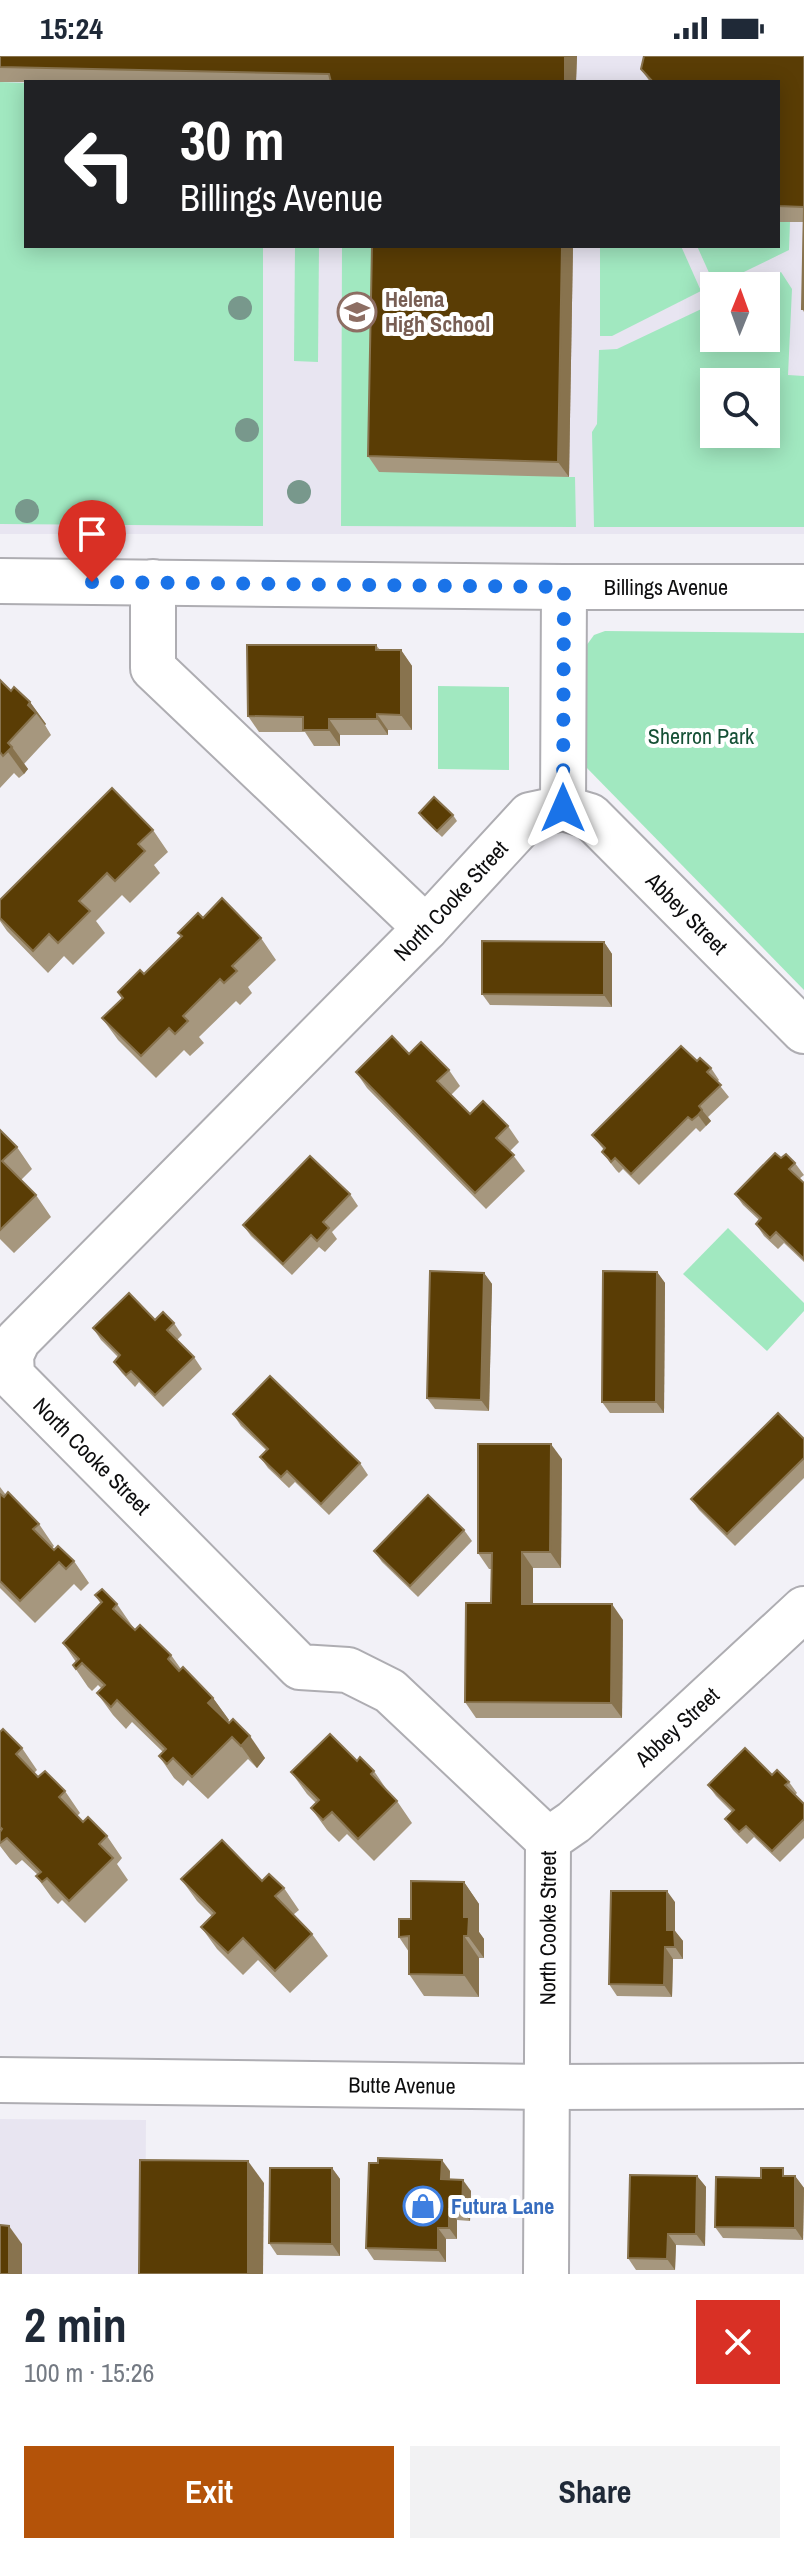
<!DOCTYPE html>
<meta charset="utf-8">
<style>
body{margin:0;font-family:"Archivo Narrow",sans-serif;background:#f2f2f3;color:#1f2937;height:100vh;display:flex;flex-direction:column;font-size:30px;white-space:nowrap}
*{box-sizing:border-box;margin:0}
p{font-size:26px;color:#747a83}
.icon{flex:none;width:44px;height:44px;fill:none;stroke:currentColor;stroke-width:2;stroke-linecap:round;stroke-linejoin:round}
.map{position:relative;height:2218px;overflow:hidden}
.sheet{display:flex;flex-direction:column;background:#fff;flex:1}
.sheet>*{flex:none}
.hud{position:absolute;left:24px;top:24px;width:756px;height:168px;border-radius:0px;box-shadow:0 4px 20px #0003;background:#202124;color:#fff;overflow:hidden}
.needle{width:52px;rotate:1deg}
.buttons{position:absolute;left:700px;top:216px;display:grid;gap:16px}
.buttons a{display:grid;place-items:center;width:80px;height:80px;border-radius:0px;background:#fff;box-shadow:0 4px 20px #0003;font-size:40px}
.pin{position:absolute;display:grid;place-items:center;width:68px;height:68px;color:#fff;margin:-82px -34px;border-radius:50% 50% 50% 0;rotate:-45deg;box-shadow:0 0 8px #0007}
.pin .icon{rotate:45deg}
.me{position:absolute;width:88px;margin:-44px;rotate:0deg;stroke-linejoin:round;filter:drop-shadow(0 0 6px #0008)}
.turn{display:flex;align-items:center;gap:28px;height:168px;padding:0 24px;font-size:36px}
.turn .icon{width:104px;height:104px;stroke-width:2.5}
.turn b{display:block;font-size:56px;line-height:68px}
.round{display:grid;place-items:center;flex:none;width:84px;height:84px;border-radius:0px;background:#f2f2f3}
.overview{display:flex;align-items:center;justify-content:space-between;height:136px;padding:0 24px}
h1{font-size:48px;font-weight:700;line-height:60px}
.button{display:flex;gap:16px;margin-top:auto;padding:16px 24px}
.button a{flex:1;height:92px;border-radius:0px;background:#b45309;color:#fff;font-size:32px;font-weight:700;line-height:92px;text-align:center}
.button a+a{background:#f2f2f3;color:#1f2937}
.status{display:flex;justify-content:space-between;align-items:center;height:56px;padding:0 40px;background:#fff;direction:ltr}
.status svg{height:22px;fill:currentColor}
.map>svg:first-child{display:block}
.built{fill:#e8e5f1;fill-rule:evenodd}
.green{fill:#a1e8c0;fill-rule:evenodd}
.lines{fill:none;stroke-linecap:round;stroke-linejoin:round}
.minor-casing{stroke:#aeadb2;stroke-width:48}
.minor{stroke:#fff;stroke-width:44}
.tree{fill:#78988c}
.wall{fill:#a6977e}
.shaded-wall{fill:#88734e}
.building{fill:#5a3d05;stroke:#88734e;stroke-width:2}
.route{stroke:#1a73e8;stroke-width:14;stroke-dasharray:0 25.2}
.labels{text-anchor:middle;stroke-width:8;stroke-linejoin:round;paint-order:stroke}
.education-label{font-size:22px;font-weight:bold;fill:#785e54;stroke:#fff;text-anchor:start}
.street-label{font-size:22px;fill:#0e0e0f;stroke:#fff}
.park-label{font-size:22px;fill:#155035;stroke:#fff}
.shop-label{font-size:22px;font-weight:bold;fill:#366cbe;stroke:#fff;text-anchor:start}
</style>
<div class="status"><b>15:24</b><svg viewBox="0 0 49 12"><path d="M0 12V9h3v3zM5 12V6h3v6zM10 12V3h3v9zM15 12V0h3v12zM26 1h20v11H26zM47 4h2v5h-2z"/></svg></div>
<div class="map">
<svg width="804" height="2218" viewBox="0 0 804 2218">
<rect width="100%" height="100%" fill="#f2f1f7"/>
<g class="built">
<path d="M 0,0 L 804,0 L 804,478 L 0,478 ZM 26,26 L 778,26 L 778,190 L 26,190 ZM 714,230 L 766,230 L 766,282 L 714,282 ZM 714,326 L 766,326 L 766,378 L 714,378 Z"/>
<path d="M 0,2063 L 146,2064 L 145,2218 L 0,2218 Z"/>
</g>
<g class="green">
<path d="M 0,26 L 26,27 L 26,190 L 263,190 L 263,470 L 0,468 Z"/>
<path d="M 778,166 L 790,166 L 789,194 L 715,230 L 697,190 L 778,190 Z"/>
<path d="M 295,190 L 319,190 L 318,306 L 294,305 Z"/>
<path d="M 342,190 L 383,190 L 569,421 L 575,421 L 576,471 L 341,470 Z"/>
<path d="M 600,190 L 681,190 L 701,235 L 612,280 L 600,280 Z"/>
<path d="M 781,216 L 792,233 L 788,319 L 804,320 L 804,471 L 594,471 L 592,376 L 597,368 L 599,294 L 617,293 L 714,247 L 714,282 L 766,282 L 766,230 L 750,230 ZM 714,326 L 766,326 L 766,378 L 714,378 Z"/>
<path d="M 605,575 L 804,577 L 804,934 L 584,709 L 586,590 L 594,579 Z"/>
<path d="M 438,630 L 509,631 L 509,714 L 438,713 Z"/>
<path d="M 728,1172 L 804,1247 L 804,1255 L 767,1295 L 683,1218 Z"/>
</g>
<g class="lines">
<defs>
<g id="minor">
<path id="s1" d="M 0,525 L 564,531 L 804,531"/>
<path d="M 153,526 L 153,612 L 426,872"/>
<path d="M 563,752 L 564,531"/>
<path id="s2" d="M 548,1784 L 574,1766 L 804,1553"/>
<path id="s3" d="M 0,2024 L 547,2031 L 804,2030"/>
<path id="s4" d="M 546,2218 L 548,1784 L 390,1635 L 348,1614 L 300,1611 L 12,1320 L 11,1299 L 18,1284 L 426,872 L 530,759 L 563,752 L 590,760 L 804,975"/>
</g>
</defs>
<use href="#minor" class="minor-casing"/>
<use href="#minor" class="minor"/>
</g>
<g class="tree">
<circle cx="240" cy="252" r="12"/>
<circle cx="247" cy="374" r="12"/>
<circle cx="299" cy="436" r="12"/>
<circle cx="27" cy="455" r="12"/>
</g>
<g class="wall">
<path d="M 0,0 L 577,0 L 576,26 L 0,26 Z"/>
<path d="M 804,0 L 804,256 L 802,253 L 803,166 L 778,166 L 778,26 L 650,26 L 641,13 Z"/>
<path d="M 372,190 L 573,190 L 569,421 L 379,416 L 368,400 Z"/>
<path d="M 376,589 L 380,594 L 401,594 L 412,610 L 412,674 L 388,674 L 388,679 L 340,679 L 340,690 L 314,690 L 305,676 L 259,676 L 248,660 Z"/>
<path d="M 0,624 L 11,635 L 30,646 L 46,668 L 45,669 L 51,679 L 24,708 L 28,713 L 24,718 L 19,722 L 14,717 L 0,732 Z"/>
<path d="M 419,757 L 453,759 L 457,765 L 442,781 L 423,763 Z"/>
<path d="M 153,774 L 168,796 L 154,809 L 160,817 L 130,847 L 122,839 L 96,865 L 105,877 L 73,909 L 64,900 L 48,917 L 7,875 L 0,865 L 0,844 Z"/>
<path d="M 203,862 L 261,882 L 276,904 L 248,931 L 252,937 L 240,949 L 236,945 L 199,981 L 204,987 L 190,1000 L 184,994 L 156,1022 L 118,984 L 102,962 L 122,942 L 118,936 L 144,918 L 181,881 L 178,877 Z"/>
<path d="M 604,886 L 612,898 L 612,951 L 490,949 L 482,938 Z"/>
<path d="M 409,998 L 449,1014 L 460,1030 L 451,1039 L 470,1058 L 508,1070 L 519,1086 L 510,1095 L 525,1115 L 486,1153 L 367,1032 L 356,1016 Z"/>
<path d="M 697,1005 L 711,1012 L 719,1024 L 717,1026 L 729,1041 L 708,1061 L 711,1065 L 700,1076 L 696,1072 L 639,1129 L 623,1113 L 619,1117 L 616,1114 L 602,1096 L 604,1094 L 592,1079 Z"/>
<path d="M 0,1074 L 17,1091 L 32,1113 L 21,1124 L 36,1139 L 51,1161 L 14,1197 L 0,1183 Z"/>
<path d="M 781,1102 L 795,1107 L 804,1119 L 799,1123 L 804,1127 L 804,1206 L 784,1187 L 778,1193 L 764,1180 L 756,1168 L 759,1164 L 743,1149 L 735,1138 Z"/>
<path d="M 350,1138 L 358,1150 L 332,1176 L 337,1183 L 325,1196 L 319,1191 L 292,1219 L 251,1180 L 243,1169 Z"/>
<path d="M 657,1216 L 665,1227 L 664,1357 L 610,1357 L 602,1346 Z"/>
<path d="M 484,1217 L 492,1228 L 489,1355 L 435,1353 L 427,1342 Z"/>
<path d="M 155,1264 L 174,1267 L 182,1279 L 177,1284 L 194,1301 L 202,1313 L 163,1351 L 139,1326 L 135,1331 L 122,1317 L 114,1306 L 118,1301 L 101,1284 L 93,1272 Z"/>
<path d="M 233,1358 L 360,1407 L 368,1419 L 329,1459 L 295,1426 L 289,1432 L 268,1412 L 260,1401 L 266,1394 L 241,1370 Z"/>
<path d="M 804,1383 L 804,1422 L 735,1490 L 699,1454 L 691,1443 Z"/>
<path d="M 562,1403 L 561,1512 L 533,1512 L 533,1548 L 623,1564 L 622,1662 L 476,1662 L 465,1646 L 491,1547 L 492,1513 L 489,1513 L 478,1497 Z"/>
<path d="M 0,1431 L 6,1439 L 39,1468 L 54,1490 L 52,1492 L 74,1505 L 89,1527 L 81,1535 L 74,1528 L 35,1567 L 0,1532 Z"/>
<path d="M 464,1474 L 472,1485 L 418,1541 L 382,1506 L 374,1495 Z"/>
<path d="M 95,1539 L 117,1548 L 135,1574 L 171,1599 L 181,1613 L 213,1642 L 229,1664 L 227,1666 L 265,1702 L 257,1712 L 248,1703 L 208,1743 L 188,1724 L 183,1730 L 174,1722 L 159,1700 L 163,1696 L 132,1666 L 126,1673 L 113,1659 L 97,1637 L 102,1633 L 98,1629 L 92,1635 L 88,1631 L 73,1609 L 76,1606 L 63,1587 L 101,1548 Z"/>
<path d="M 0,1676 L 22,1692 L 37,1714 L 34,1717 L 38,1721 L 65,1735 L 80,1757 L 77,1760 L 83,1766 L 107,1780 L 122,1802 L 117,1808 L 128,1824 L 85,1867 L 62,1844 L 58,1848 L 52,1842 L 36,1820 L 38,1819 L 22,1804 L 16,1809 L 10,1803 L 0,1790 Z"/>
<path d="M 357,1705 L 374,1715 L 389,1737 L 397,1745 L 412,1767 L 374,1805 L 347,1778 L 339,1786 L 327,1774 L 311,1752 L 316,1747 L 307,1738 L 291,1716 Z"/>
<path d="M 772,1719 L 789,1726 L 797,1737 L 795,1739 L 804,1748 L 804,1782 L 780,1806 L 754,1781 L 747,1788 L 733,1774 L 725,1763 L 732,1756 L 716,1740 L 708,1729 Z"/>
<path d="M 181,1823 L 262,1825 L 284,1832 L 299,1854 L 293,1859 L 312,1878 L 328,1900 L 290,1937 L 258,1904 L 243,1919 L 217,1893 L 201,1871 L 212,1860 L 197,1845 Z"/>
<path d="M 464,1826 L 479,1848 L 479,1876 L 484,1883 L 484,1902 L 479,1902 L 479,1941 L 424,1940 L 409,1918 L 409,1896 L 399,1881 L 411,1863 Z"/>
<path d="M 675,1846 L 675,1875 L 683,1885 L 683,1903 L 673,1903 L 672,1941 L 617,1940 L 609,1928 Z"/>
<path d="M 332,2112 L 340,2123 L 340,2200 L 277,2199 L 269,2187 Z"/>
<path d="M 450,2115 L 450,2123 L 471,2135 L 470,2165 L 457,2164 L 457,2183 L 446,2183 L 446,2206 L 374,2204 L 366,2192 Z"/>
<path d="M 697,2120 L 706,2131 L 705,2190 L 676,2189 L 675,2214 L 636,2214 L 628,2202 Z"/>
<path d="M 795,2120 L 804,2132 L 803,2184 L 723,2182 L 715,2171 L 761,2122 Z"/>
</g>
<g class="shaded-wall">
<path d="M 565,0 L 577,0 L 576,26 L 565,26 Z"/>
<path d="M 562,190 L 573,190 L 569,421 L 558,406 Z"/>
<path d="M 401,594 L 412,610 L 412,674 L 401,659 Z"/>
<path d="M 30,646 L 46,668 L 45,669 L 36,657 L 28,649 Z"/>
<path d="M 377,658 L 388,674 L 388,679 L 377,663 Z"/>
<path d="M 329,663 L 340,679 L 340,690 L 329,674 Z"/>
<path d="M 12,691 L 28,713 L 24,718 L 8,696 Z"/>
<path d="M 604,886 L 612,898 L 612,951 L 604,939 Z"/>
<path d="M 702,1054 L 711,1065 L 706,1070 L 698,1059 Z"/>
<path d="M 657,1216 L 665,1227 L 664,1357 L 656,1346 Z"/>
<path d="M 484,1217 L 492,1228 L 489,1355 L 481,1344 Z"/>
<path d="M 551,1388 L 562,1403 L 561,1512 L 550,1496 Z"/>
<path d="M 522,1496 L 533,1512 L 533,1563 L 522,1548 Z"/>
<path d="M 612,1548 L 623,1564 L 622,1662 L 611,1647 Z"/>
<path d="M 213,1642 L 229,1664 L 224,1669 L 208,1647 Z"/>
<path d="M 250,1680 L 265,1702 L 257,1712 L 241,1690 Z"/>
<path d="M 464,1826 L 479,1848 L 479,1876 L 484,1883 L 484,1902 L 468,1880 L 464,1861 Z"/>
<path d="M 667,1835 L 675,1846 L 675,1875 L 683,1885 L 683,1903 L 675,1891 L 667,1874 Z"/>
<path d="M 464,1880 L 479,1902 L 479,1941 L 464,1919 Z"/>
<path d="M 665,1891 L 673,1903 L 672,1941 L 664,1929 Z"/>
<path d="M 442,2104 L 450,2115 L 449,2134 L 441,2123 Z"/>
<path d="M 248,2105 L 264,2127 L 263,2218 L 248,2218 Z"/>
<path d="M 332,2112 L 340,2123 L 340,2200 L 332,2188 Z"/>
<path d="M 697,2120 L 706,2131 L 705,2190 L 696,2178 Z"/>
<path d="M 795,2120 L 804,2132 L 803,2184 L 795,2172 Z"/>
<path d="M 463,2124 L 471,2135 L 470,2165 L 462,2153 Z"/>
<path d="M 449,2153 L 457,2164 L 457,2183 L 449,2172 Z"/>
<path d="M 9,2170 L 22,2188 L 22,2218 L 9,2218 Z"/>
<path d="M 438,2172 L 446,2183 L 446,2206 L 438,2194 Z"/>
<path d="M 668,2178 L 676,2189 L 675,2214 L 667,2203 Z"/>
</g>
<g class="building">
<path d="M 0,0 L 565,0 L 565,26 L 331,26 L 329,18 L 0,11 Z"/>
<path d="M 644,0 L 804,0 L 804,253 L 802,253 L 804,151 L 778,150 L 778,26 L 653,26 L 641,13 Z"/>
<path d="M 372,190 L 562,190 L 558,406 L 368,400 Z"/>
<path d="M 247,589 L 376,589 L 376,594 L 401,594 L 401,659 L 377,658 L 377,663 L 329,663 L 329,674 L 303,674 L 303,661 L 248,660 Z"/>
<path d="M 0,624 L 11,635 L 14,631 L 30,646 L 28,649 L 36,657 L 8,687 L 12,691 L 3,700 L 0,696 Z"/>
<path d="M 112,732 L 153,774 L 138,788 L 145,795 L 115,825 L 107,817 L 79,845 L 90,855 L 58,887 L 49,878 L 33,895 L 0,862 L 0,844 Z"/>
<path d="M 434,741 L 453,759 L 437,775 L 419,757 Z"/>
<path d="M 222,842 L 261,882 L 232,910 L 237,915 L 224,927 L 220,923 L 183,960 L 188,965 L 175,978 L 169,972 L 141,1000 L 102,962 L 123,942 L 118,936 L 140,914 L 144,918 L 182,880 L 178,877 L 198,857 L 203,862 Z"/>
<path d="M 482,885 L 604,886 L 604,939 L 482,938 Z"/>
<path d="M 392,980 L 409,998 L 421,986 L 449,1014 L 437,1025 L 470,1058 L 483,1045 L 508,1070 L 496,1082 L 514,1099 L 475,1137 L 356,1016 Z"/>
<path d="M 681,990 L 697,1005 L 700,1002 L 711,1012 L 707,1016 L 721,1029 L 699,1050 L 702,1054 L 698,1059 L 692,1064 L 688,1061 L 631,1118 L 615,1102 L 611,1106 L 608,1102 L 602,1096 L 605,1092 L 592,1079 Z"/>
<path d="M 0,1074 L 17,1091 L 2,1105 L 36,1139 L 0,1174 Z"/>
<path d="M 775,1097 L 781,1102 L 786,1098 L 795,1107 L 789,1113 L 804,1127 L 804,1203 L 776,1176 L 770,1182 L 756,1168 L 761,1162 L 735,1138 Z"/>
<path d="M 310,1100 L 350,1138 L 323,1166 L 329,1172 L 317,1185 L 311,1179 L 283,1208 L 243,1169 Z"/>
<path d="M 430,1215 L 484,1217 L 481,1344 L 427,1342 Z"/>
<path d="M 603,1215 L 657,1216 L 656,1346 L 602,1346 Z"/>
<path d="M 129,1237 L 155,1264 L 163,1256 L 174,1267 L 167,1274 L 194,1301 L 155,1339 L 131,1315 L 126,1319 L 114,1306 L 120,1299 L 93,1272 Z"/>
<path d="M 270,1320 L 360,1407 L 321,1448 L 287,1415 L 281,1421 L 260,1401 L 268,1393 L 233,1358 Z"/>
<path d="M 778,1357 L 804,1383 L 804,1402 L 727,1478 L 691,1443 Z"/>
<path d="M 478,1388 L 551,1388 L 550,1496 L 522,1496 L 522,1548 L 612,1548 L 611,1647 L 465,1646 L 466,1547 L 491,1547 L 492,1497 L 478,1497 Z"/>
<path d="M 8,1436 L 39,1468 L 33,1473 L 54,1494 L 58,1490 L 74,1505 L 66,1513 L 59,1506 L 20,1545 L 0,1525 L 0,1438 L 4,1441 Z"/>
<path d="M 428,1439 L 464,1474 L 410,1530 L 374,1495 Z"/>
<path d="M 102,1533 L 117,1548 L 113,1553 L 135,1574 L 140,1569 L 171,1599 L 168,1603 L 179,1615 L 183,1611 L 213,1642 L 208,1647 L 229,1667 L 233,1663 L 250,1680 L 241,1690 L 232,1681 L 192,1721 L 173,1702 L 167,1708 L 159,1700 L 166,1693 L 117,1644 L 111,1651 L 97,1637 L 105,1629 L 82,1607 L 76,1613 L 73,1609 L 79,1603 L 63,1587 L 102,1546 L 95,1539 Z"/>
<path d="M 3,1673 L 22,1692 L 16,1698 L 38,1721 L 45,1715 L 65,1735 L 59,1741 L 83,1766 L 88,1761 L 107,1780 L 99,1788 L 113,1802 L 69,1845 L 47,1822 L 42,1826 L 36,1820 L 41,1816 L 7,1782 L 0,1787 L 0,1776 L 2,1773 L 0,1771 L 0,1676 Z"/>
<path d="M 330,1678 L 357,1705 L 360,1701 L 374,1715 L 371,1718 L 397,1745 L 358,1783 L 332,1756 L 323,1764 L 311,1752 L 319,1744 L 291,1716 Z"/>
<path d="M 745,1692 L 772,1719 L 777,1714 L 789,1726 L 785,1729 L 804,1748 L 804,1763 L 772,1795 L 746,1770 L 739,1776 L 725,1763 L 734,1754 L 708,1729 Z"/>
<path d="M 222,1784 L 262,1825 L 269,1818 L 284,1832 L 275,1840 L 312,1878 L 275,1915 L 243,1882 L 228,1897 L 201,1871 L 215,1857 L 181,1823 Z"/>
<path d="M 411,1825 L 464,1826 L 464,1861 L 469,1861 L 468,1880 L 464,1880 L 464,1919 L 409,1918 L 409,1880 L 399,1881 L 399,1863 L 411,1863 Z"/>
<path d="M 611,1835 L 667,1835 L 667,1874 L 674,1874 L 675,1891 L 665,1891 L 664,1929 L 609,1928 Z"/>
<path d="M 378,2102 L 442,2104 L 441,2123 L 463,2124 L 462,2153 L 449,2153 L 449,2172 L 438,2172 L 438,2194 L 366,2192 L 369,2107 L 378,2107 Z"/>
<path d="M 140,2104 L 248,2105 L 248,2218 L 139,2218 Z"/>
<path d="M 270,2112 L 332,2112 L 332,2188 L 269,2187 Z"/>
<path d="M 761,2112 L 783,2112 L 783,2120 L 795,2120 L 795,2172 L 715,2171 L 716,2121 L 761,2122 Z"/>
<path d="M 630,2119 L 697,2120 L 696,2178 L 668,2178 L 667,2203 L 628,2202 Z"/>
<path d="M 0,2169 L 9,2170 L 9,2218 L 0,2218 Z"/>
</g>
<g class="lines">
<path class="route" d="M 92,526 L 564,531 L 563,752"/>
</g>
<defs>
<symbol id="school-ring" viewBox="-11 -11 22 22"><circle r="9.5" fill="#fff" stroke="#8d6e63" stroke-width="1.5"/><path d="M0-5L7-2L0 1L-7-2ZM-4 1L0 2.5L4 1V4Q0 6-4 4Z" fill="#8d6e63"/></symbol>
<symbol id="shop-ring" viewBox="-11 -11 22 22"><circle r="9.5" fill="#fff" stroke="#3f7fe0" stroke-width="1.5"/><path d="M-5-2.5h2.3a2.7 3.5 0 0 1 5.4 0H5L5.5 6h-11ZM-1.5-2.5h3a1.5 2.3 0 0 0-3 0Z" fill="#3f7fe0"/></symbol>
</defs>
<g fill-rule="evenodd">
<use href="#school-ring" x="335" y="234" width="44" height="44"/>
<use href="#shop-ring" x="401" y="2128" width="44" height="44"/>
</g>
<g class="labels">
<g class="education-label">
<text x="385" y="251">Helena<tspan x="385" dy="25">High School</tspan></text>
</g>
<g class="street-label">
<text dy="8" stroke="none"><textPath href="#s1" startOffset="666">Billings Avenue</textPath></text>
<text dy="8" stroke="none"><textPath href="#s4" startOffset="1810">North Cooke Street</textPath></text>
<text dy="8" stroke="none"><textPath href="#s4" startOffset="2126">Abbey Street</textPath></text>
<text transform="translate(92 1400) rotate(45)" y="8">North Cooke Street</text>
<text dy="8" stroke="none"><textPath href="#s2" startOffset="172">Abbey Street</textPath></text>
<text dy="8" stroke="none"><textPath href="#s4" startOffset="346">North Cooke Street</textPath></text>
<text dy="8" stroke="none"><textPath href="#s3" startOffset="402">Butte Avenue</textPath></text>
</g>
<g class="park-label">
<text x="701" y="688">Sherron Park</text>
</g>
<g class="shop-label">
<text x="451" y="2158">Futura Lane</text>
</g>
</g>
</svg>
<div class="buttons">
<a><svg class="needle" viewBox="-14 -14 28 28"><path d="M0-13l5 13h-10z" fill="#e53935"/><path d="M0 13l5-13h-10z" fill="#747a83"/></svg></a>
<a><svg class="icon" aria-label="search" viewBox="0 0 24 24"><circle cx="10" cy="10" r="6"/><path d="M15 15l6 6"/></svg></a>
</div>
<div class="pin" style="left:92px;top:526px;background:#d93025"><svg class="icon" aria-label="arrive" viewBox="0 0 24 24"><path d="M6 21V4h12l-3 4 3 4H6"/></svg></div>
<svg class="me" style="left:563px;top:752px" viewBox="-20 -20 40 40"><path d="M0-17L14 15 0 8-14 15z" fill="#1a73e8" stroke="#fff" stroke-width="4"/></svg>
<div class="hud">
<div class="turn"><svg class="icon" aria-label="left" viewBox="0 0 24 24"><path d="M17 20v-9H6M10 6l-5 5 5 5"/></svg><div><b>30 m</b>Billings Avenue</div></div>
</div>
</div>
<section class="sheet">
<div class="overview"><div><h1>2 min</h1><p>100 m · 15:26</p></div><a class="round" style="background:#d93025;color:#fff"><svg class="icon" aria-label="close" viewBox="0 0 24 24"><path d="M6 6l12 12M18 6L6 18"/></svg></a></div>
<div class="button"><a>Exit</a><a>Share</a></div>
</section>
